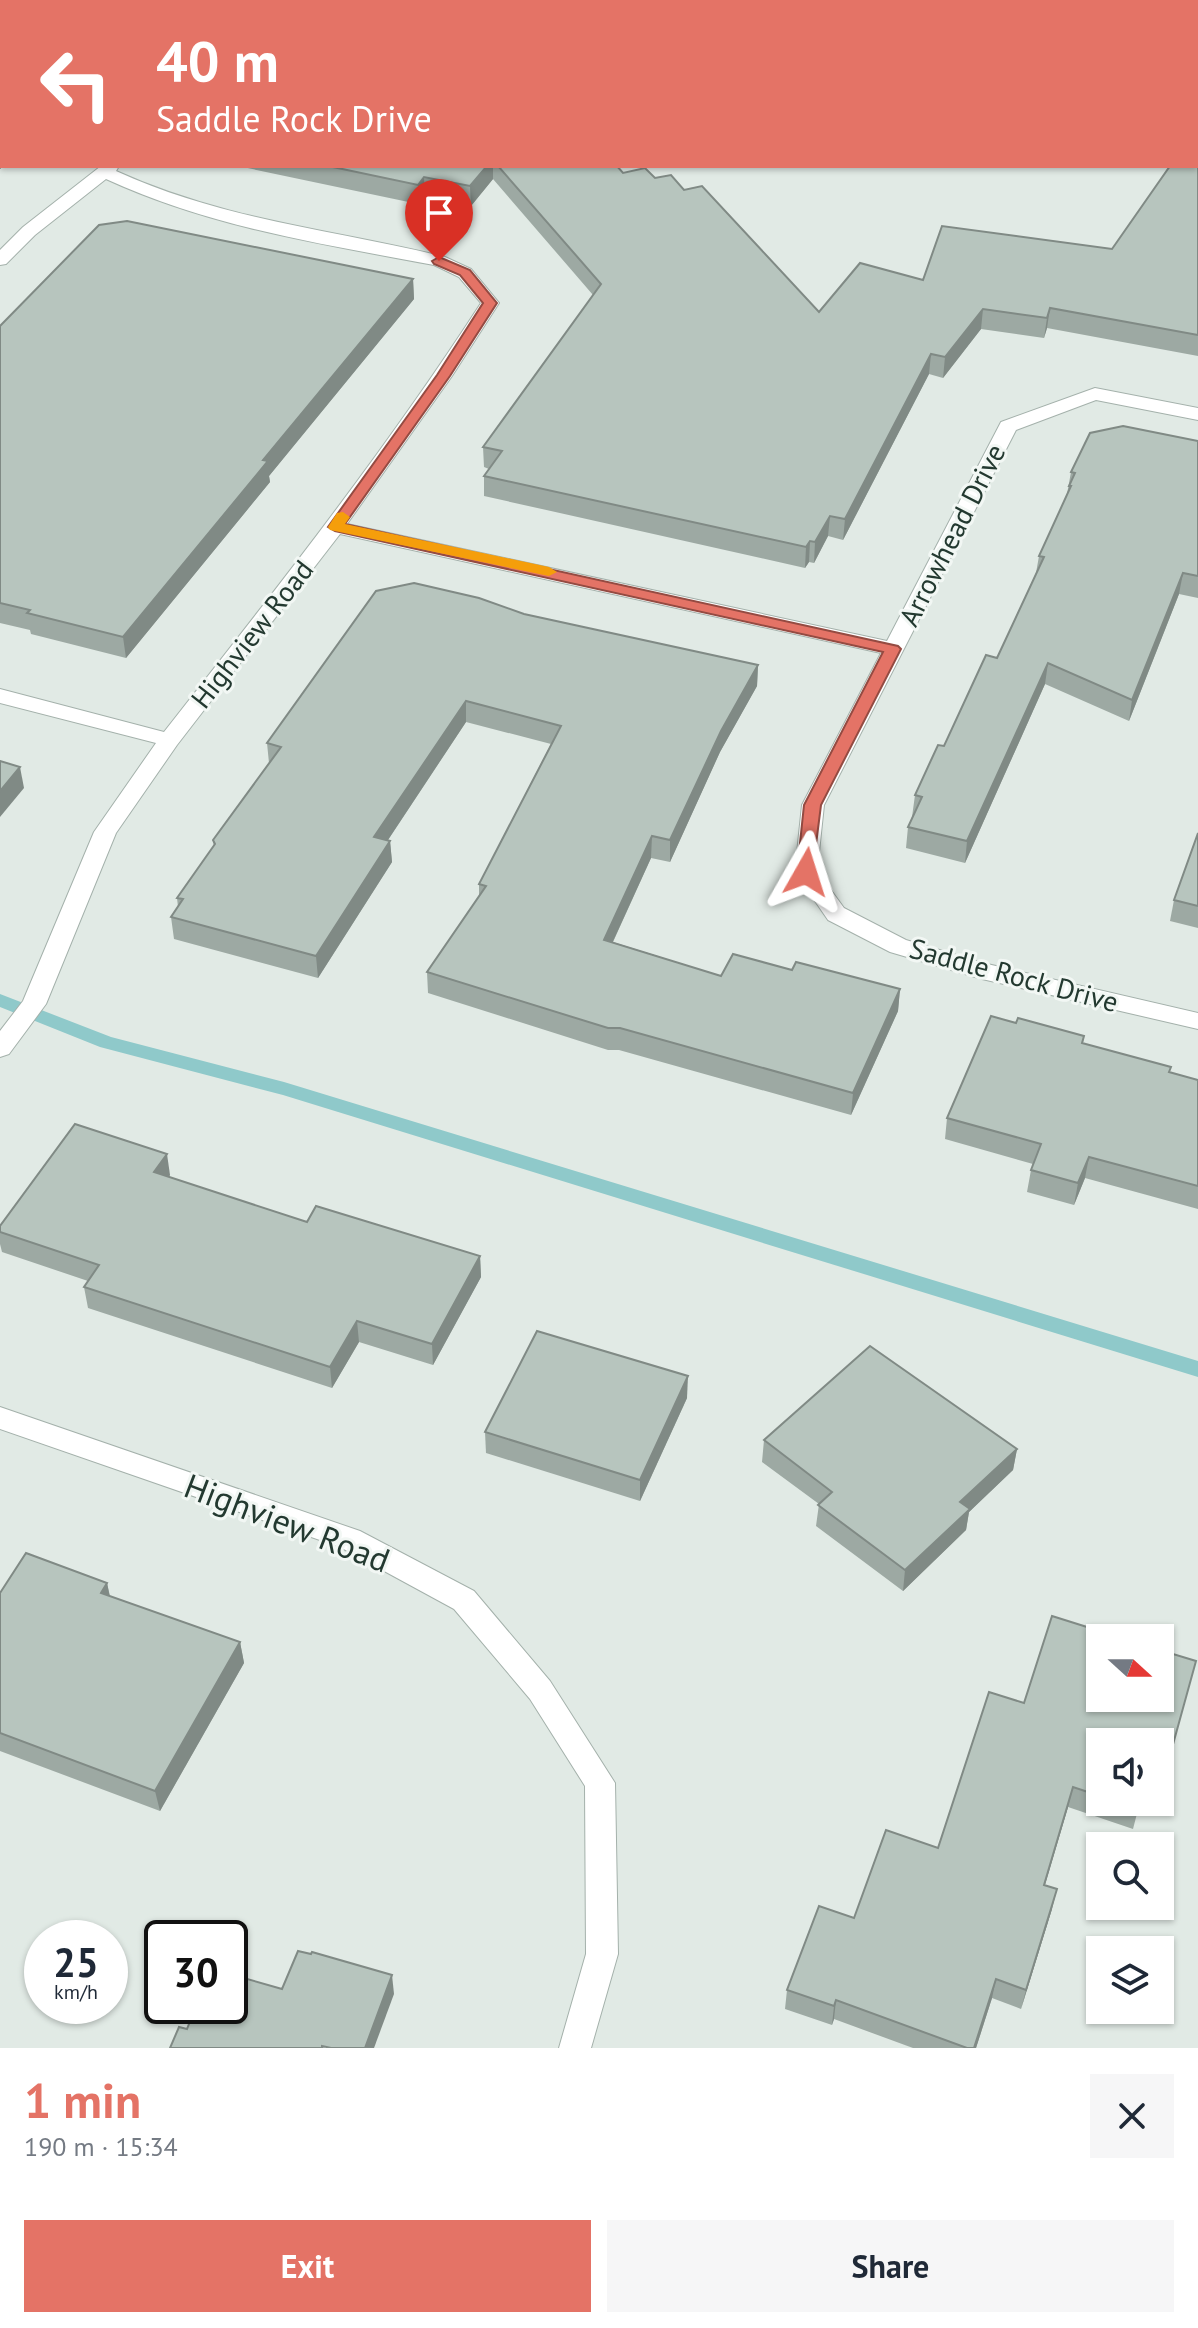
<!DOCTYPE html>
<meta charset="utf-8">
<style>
body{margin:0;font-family:"PT Sans",sans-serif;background:#f6f6f7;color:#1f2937;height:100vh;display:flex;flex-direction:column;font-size:30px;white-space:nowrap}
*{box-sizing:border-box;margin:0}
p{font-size:26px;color:#747a83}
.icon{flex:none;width:44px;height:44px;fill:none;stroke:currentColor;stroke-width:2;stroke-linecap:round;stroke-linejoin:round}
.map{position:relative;height:2048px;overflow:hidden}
.sheet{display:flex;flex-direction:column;background:#fff;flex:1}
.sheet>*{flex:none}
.banner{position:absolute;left:0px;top:0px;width:1198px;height:168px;box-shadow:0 2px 6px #0004;background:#e47366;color:#fff;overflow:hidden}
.needle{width:52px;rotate:111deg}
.tools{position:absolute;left:1086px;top:1624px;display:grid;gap:16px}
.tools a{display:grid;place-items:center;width:88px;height:88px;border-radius:0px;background:#fff;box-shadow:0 2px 6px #0004;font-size:40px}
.speed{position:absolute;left:24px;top:1920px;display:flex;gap:16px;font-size:40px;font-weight:700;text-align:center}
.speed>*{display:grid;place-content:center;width:104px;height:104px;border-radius:50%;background:#fff;box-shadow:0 2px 6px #0004;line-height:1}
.speed small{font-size:20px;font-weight:400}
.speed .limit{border:4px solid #111;border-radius:12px;background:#fff;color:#111}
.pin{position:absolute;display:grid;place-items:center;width:68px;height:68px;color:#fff;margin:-82px -34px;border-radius:50% 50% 50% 0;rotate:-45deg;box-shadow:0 0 8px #0007}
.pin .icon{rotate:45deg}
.me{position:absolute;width:88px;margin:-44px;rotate:6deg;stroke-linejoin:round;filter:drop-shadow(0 0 6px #0008)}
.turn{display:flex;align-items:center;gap:28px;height:168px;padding:0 24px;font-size:36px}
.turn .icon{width:104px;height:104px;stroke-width:2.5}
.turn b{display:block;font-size:56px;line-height:68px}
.round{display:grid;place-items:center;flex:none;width:84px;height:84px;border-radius:0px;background:#f6f6f7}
.headline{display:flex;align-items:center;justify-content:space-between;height:136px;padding:0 24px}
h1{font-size:48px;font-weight:800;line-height:60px;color:#e47366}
.action{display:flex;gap:16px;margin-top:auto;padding:16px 24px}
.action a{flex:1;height:92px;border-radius:0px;background:#e47366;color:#fff;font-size:32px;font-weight:800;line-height:92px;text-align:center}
.action a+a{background:#f6f6f7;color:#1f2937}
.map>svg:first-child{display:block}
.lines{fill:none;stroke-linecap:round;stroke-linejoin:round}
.stream{fill:#8fc9ca;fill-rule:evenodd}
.minor-casing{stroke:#a4b1ab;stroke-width:2}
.minor{fill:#fff;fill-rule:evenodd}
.wall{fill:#9da9a3}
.shaded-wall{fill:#808a85}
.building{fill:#b7c5be;stroke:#808a85;stroke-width:2}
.route{fill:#e47366;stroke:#944b42;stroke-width:2}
.slow{fill:#f59e0b}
.labels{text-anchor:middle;stroke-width:6;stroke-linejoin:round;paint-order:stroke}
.street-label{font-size:28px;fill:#233930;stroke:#f2f7f4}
.near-street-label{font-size:34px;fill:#233930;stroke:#f2f7f4}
</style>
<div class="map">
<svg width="1198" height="2048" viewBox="0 0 1198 2048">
<rect width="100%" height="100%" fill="#e1eae5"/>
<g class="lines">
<path class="stream" d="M 0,994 L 111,1037 L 284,1082 L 1198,1361 L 1198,1377 L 283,1095 L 100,1047 L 0,1007 Z"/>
<defs>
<g id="minor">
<path d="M 101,166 L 119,166 L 116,171 C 226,221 331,229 445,257 L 471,269 L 499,303 L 452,376 L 347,524 L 887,641 L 1001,422 L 1095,388 L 1198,408 L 1198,420 L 1096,400 L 1016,430 L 824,805 L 817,871 L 844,908 L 906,940 L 983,963 L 1198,1013 L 1198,1029 L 982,979 L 890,952 L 828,920 L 795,872 L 802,805 L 881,653 L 340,534 L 177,745 L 116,833 L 46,1004 L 9,1054 L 0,1057 L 0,1031 L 23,1001 L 94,832 L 156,743 L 0,703 L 0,689 L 164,732 C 274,592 384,453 481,303 L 459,277 L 434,265 C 322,244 210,227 106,179 L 35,235 L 6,264 L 0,265 L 0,250 L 23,227 Z"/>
<path d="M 0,1407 L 360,1531 L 474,1591 L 550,1681 L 615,1783 L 618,1954 L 591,2048 L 559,2048 L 586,1954 L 585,1786 L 530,1699 L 454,1609 L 340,1547 L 0,1429 Z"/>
</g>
</defs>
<use href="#minor" class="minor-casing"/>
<use href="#minor" class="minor"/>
</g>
<g class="wall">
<path d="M 0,0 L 226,0 L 224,2 L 2,2 L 2,166 L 3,166 L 0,169 Z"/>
<path d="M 1198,108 L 1198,356 L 1047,328 L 1044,338 L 981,329 L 943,378 L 929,374 L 843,540 L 828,536 L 814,563 L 809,562 L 805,568 L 484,496 L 484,476 L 489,469 L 484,467 L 483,447 L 593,295 L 493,179 L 471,206 L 425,196 L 418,204 L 238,166 L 617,166 L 623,173 L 655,178 L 684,190 L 819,312 L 923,280 L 1112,249 L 1196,166 Z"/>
<path d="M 413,279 L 414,299 L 269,476 L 270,482 L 126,658 L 31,634 L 30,630 L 0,623 L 0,326 Z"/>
<path d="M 1198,441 L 1198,598 L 1179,594 L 1129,721 L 1045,684 L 965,863 L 906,848 L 908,827 L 912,817 L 915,795 L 997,658 L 1036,573 L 1039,556 L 1067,494 L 1071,472 Z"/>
<path d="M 524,614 L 758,665 L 757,686 L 720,752 L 670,862 L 651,858 L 613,942 L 721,976 L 792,970 L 900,989 L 898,1011 L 851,1115 L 619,1050 L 608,1050 L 428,993 L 427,972 L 479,897 L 479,884 L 551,744 L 466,722 L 388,840 L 390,841 L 392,862 L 318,978 L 174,939 L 171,917 L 178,907 L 177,898 L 214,847 L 213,840 L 269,763 L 267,743 Z"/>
<path d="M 1198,833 L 1198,928 L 1170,921 L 1174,900 Z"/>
<path d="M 1016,1023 L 1084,1036 L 1083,1043 L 1170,1073 L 1198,1080 L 1198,1209 L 1085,1178 L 1074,1205 L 1027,1192 L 1031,1170 L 1033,1164 L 945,1139 L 947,1118 Z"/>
<path d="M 170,1175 L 169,1177 L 307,1222 L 480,1256 L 481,1277 L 433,1365 L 359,1342 L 332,1388 L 88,1308 L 84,1287 L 88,1281 L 2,1252 L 0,1244 L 0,1226 Z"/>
<path d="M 687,1398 L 640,1501 L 486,1453 L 485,1432 Z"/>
<path d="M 764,1440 L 1017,1449 L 1013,1470 L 969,1512 L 966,1530 L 903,1591 L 816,1526 L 819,1504 L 762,1462 Z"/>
<path d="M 107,1583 L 110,1596 L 240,1642 L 244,1663 L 160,1811 L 0,1751 L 0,1593 Z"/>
<path d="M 1196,1661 L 1166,1768 L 1160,1766 L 1160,1742 L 1100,1742 L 1100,1802 L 1140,1802 L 1133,1829 L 1068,1807 L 1045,1885 L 1052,1909 L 1021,2009 L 992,1998 L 976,2048 L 913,2048 L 834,2019 L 832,2025 L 785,2009 L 787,1990 L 854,1918 L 938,1848 L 1024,1703 Z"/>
</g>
<g class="shaded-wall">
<path d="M 204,0 L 226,0 L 224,2 L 202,2 Z"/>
<path d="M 2,145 L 2,166 L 3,166 L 0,169 L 0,147 Z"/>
<path d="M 487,166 L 493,166 L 493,179 L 471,206 L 470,186 Z"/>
<path d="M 424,177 L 425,196 L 418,204 L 418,185 Z"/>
<path d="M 413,279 L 414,299 L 269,476 L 270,482 L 126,658 L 123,637 L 263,460 Z"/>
<path d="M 1050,308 L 1047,328 L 1044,338 L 1047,318 Z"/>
<path d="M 983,309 L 981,329 L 943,378 L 945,357 Z"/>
<path d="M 931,354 L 929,374 L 843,540 L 845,519 Z"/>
<path d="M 830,516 L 828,536 L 814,563 L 815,542 Z"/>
<path d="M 810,541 L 809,562 L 805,568 L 806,547 Z"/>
<path d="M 1183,573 L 1179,594 L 1129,721 L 1132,700 Z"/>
<path d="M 1048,663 L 1045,684 L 965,863 L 967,841 Z"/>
<path d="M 758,665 L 757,686 L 720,752 L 670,862 L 670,840 L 721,731 Z"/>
<path d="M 466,701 L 466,722 L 376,858 L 374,837 Z"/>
<path d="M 20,767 L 24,788 L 0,817 L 0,791 Z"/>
<path d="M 652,836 L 651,858 L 604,961 L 604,940 Z"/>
<path d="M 390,841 L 392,862 L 318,978 L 316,956 Z"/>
<path d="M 900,989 L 898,1011 L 851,1115 L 853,1093 Z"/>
<path d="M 167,1154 L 170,1175 L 157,1193 L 154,1172 Z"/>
<path d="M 1089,1157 L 1085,1178 L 1074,1205 L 1078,1183 Z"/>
<path d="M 480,1256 L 481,1277 L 433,1365 L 432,1344 Z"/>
<path d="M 357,1321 L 359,1342 L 332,1388 L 330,1367 Z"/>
<path d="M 688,1376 L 687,1398 L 640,1501 L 640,1480 Z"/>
<path d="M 1017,1449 L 1013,1470 L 969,1512 L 966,1530 L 903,1591 L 905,1570 L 960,1502 Z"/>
<path d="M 107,1583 L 111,1603 L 101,1593 Z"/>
<path d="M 240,1642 L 244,1663 L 160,1811 L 155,1791 Z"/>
<path d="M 1073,1787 L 1068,1807 L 1039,1904 L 1044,1885 Z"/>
<path d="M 1057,1889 L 1052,1909 L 1021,2009 L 1026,1990 Z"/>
<path d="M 392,1975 L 394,1994 L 374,2048 L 365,2048 Z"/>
<path d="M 996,1979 L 992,1998 L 976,2048 L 974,2048 Z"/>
<path d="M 836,2000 L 834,2019 L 832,2025 L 834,2006 Z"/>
</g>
<g class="building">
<path d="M 0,0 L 204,0 L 202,2 L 2,3 L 0,2 Z"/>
<path d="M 621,0 L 687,0 L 687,2 L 622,2 Z"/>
<path d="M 2,20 L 2,145 L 0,147 L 0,21 Z"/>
<path d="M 1198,108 L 1198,335 L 1050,308 L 1047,318 L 983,309 L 945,357 L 931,354 L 845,519 L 830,516 L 815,542 L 810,541 L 806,547 L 484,476 L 502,451 L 483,447 L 601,284 L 498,166 L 617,166 L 623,173 L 645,168 L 655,178 L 671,175 L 684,190 L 702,186 L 819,312 L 860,263 L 923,280 L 942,226 L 1112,249 L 1170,166 L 1196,166 L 1196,112 Z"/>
<path d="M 328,166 L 487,166 L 470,186 L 424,177 L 418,185 Z"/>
<path d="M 127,221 L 413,279 L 263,460 L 268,461 L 123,637 L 27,613 L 30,610 L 0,603 L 0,326 L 99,225 Z"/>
<path d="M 1123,426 L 1198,441 L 1198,576 L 1183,573 L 1132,700 L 1048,663 L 967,841 L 908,827 L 922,797 L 915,795 L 938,745 L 944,746 L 986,655 L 997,658 L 1044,557 L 1039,556 L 1071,486 L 1069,486 L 1075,473 L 1071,472 L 1090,433 Z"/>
<path d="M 414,583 L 479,598 L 524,614 L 758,665 L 721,731 L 670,840 L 652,836 L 604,940 L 721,976 L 733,954 L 792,970 L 796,962 L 900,989 L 853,1093 L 620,1028 L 608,1028 L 427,972 L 486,886 L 479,884 L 561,726 L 466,701 L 374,837 L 390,841 L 316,956 L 171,917 L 183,899 L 177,898 L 215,844 L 213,840 L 281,747 L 267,743 L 376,591 Z"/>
<path d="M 0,761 L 20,767 L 0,791 Z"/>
<path d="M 1198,833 L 1198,906 L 1174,900 Z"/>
<path d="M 991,1016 L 1016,1023 L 1018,1018 L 1084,1036 L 1082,1043 L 1171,1067 L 1169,1072 L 1198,1080 L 1198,1186 L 1089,1157 L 1078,1183 L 1031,1170 L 1041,1144 L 947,1118 Z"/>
<path d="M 75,1124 L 167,1154 L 154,1172 L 307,1222 L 316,1206 L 480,1256 L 432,1344 L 357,1321 L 330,1367 L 84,1287 L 99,1265 L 0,1232 L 0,1226 Z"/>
<path d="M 537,1331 L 688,1376 L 640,1480 L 485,1432 Z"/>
<path d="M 870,1346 L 1017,1449 L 960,1502 L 970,1509 L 905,1570 L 818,1505 L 832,1492 L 764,1440 Z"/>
<path d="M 26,1553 L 107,1583 L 101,1593 L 240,1642 L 155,1791 L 0,1733 L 0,1593 Z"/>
<path d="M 1052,1616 L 1122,1638 L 1100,1638 L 1100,1698 L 1160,1698 L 1160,1650 L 1196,1661 L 1172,1748 L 1160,1744 L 1160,1742 L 1100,1742 L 1100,1796 L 1073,1787 L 1044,1885 L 1057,1889 L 1026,1990 L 996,1979 L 974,2048 L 967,2048 L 836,2000 L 834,2006 L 787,1990 L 819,1906 L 854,1918 L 886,1830 L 938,1848 L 989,1692 L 1024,1703 Z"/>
<path d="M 1117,1802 L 1140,1802 L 1138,1809 Z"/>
<path d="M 298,1951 L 311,1954 L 312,1952 L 392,1975 L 365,2048 L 331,2048 L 322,2046 L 322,2048 L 170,2048 L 179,2027 L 187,2029 L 196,2006 L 230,2006 L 230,1974 L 282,1989 Z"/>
</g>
<path class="route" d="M 439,257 L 470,270 L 497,303 L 450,376 L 345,524 L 898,646 L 901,649 L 821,805 L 812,876 L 800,876 L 797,872 L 804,805 L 883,652 L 335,531 L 328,527 L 437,375 L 483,303 L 460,275 L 434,264 L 432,261 Z"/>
<path class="slow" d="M 343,512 L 350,517 L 345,524 L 549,567 L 557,572 L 549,576 L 330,530 L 328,527 L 337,513 Z"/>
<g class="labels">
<g class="street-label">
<text transform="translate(952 535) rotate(-63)" y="10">Arrowhead Drive</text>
<text transform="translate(252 634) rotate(-52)" y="10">Highview Road</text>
<text transform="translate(1014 975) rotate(15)" y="10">Saddle Rock Drive</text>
</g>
<g class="near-street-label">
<text transform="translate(287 1523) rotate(21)" y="12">Highview Road</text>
</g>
</g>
</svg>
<div class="tools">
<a><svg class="needle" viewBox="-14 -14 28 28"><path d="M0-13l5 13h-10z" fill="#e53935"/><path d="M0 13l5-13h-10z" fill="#747a83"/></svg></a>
<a><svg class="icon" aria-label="sound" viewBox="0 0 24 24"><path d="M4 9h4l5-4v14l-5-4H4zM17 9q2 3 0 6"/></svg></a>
<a><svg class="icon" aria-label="search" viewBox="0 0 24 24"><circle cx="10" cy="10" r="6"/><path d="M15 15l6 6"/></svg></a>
<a><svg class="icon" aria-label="layers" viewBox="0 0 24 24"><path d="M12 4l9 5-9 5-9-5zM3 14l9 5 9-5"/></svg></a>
</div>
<div class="speed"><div>25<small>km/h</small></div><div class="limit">30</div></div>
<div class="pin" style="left:439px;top:261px;background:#d93025"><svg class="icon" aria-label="arrive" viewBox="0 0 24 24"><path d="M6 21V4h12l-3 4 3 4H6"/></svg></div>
<svg class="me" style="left:806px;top:872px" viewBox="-20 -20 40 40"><path d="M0-17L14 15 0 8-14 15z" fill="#e47366" stroke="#fff" stroke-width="4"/></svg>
<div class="banner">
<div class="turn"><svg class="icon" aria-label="left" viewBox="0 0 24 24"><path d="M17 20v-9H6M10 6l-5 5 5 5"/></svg><div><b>40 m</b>Saddle Rock Drive</div></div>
</div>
</div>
<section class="sheet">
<div class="headline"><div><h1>1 min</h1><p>190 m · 15:34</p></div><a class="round"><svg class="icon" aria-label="close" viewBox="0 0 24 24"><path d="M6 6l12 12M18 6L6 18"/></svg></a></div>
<div class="action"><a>Exit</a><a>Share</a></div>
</section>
